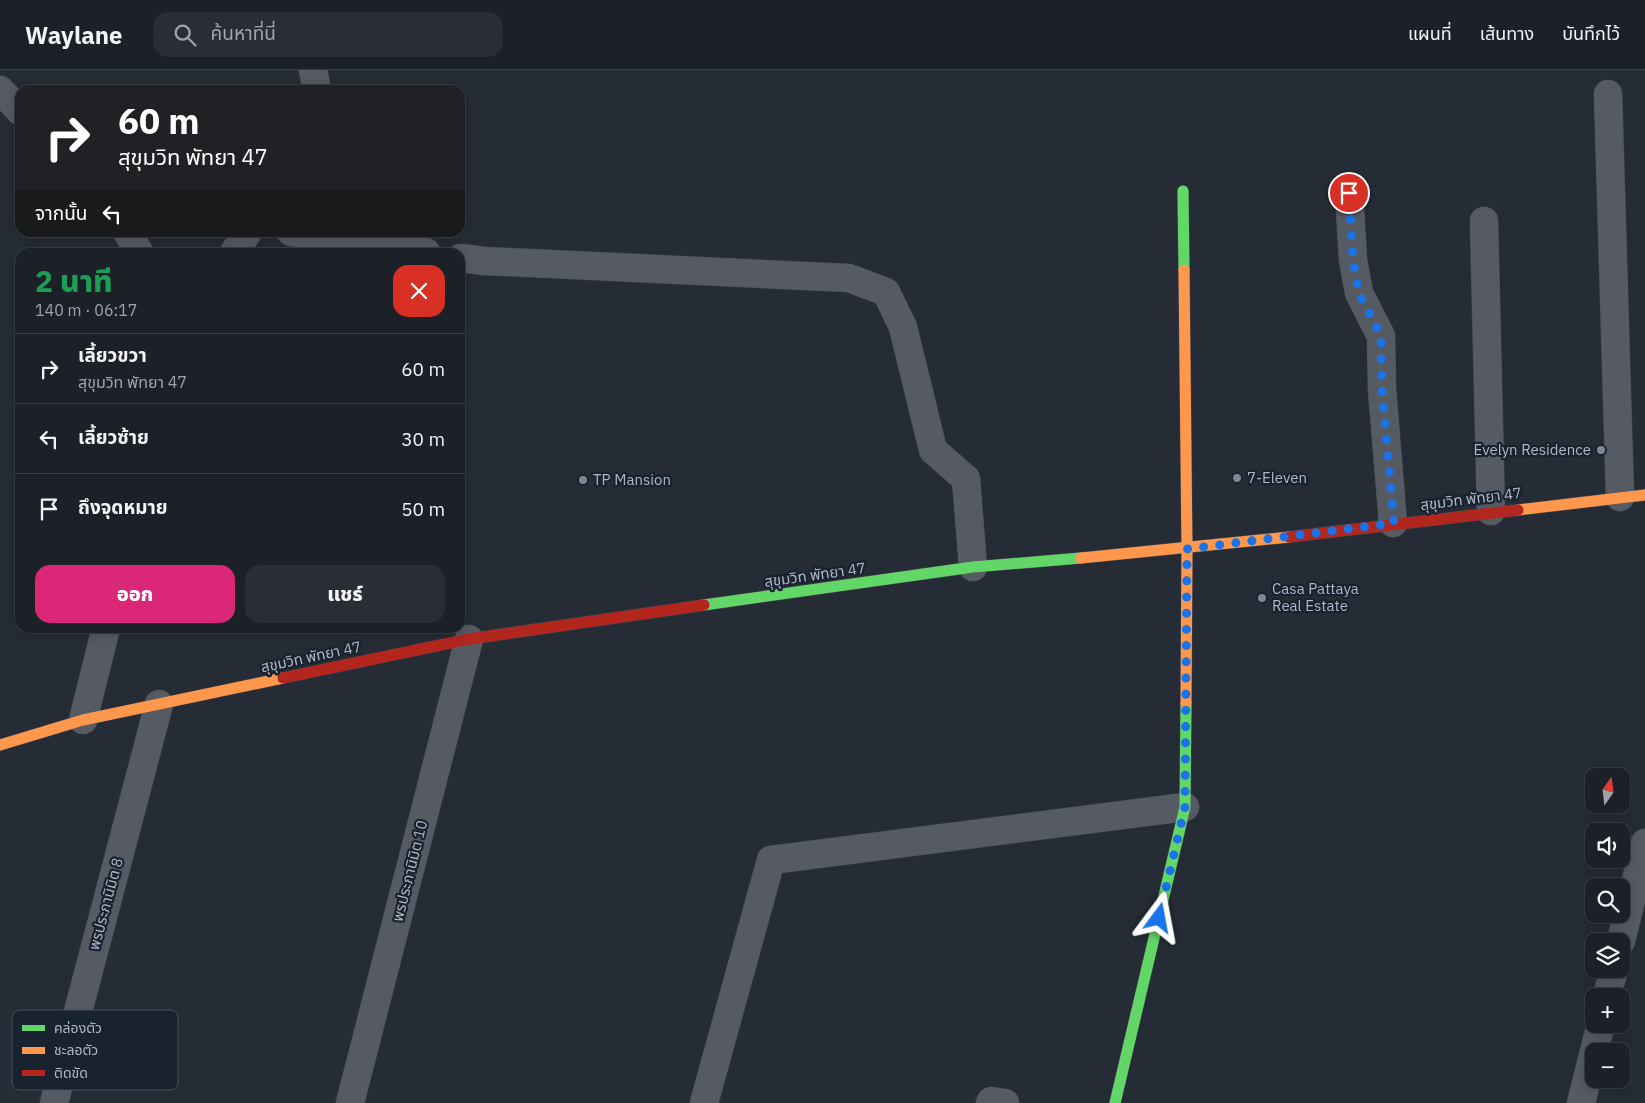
<!DOCTYPE html>
<html lang="th">
<meta charset="utf-8">
<style>
body{margin:0;font-family:"IBM Plex Sans","Noto Sans Thai",sans-serif;background:#292e34;color:#f1f3f6;height:100vh;display:flex;flex-direction:column;font-size:19px;white-space:nowrap}
*{box-sizing:border-box;margin:0}
p{font-size:16px;color:#a0a3a8}
.icon{flex:none;width:28px;height:28px;fill:none;stroke:currentColor;stroke-width:2;stroke-linecap:round;stroke-linejoin:round}
.map{position:relative;flex:1;overflow:hidden}
.details{position:absolute;left:15px;top:178px;width:450px;height:385px;display:flex;flex-direction:column;background:#1c2128;border-radius:15px;box-shadow:0 2px 12px #0003,0 0 0 1px #3a3e45}
.details>*{flex:none}
.hud{position:absolute;left:15px;top:15px;width:450px;height:152px;border-radius:15px;box-shadow:0 2px 12px #0003,0 0 0 1px #3a3e45;background:#202124;color:#fff;overflow:hidden}
.needle{width:32px;rotate:14deg}
.tools{position:absolute;left:1585px;top:698px;display:grid;gap:10px}
.tools a{display:grid;place-items:center;width:45px;height:45px;border-radius:10px;background:#1c2128;box-shadow:0 2px 12px #0003,0 0 0 1px #3a3e45;font-size:25px}
.pin{position:absolute;display:grid;place-items:center;width:42px;height:42px;color:#fff;margin:-21px;border:2px solid #fff;border-radius:50%;box-shadow:0 1px 5px #0007}
.me{position:absolute;width:55px;margin:-28px;rotate:13deg;stroke-linejoin:round;filter:drop-shadow(0 0 4px #0008)}
.turn{display:flex;align-items:center;gap:18px;height:105px;padding:0 20px;font-size:22px}
.turn .icon{width:65px;height:65px;stroke-width:2.5}
.turn b{display:block;font-size:35px;line-height:42px}
.then{display:flex;align-items:center;height:48px;padding:0 20px;background:#0003;gap:10px;font-size:19px}
.round{display:grid;place-items:center;flex:none;width:52px;height:52px;border-radius:15px;background:#292e34}
.summary{display:flex;align-items:center;justify-content:space-between;height:85px;padding:0 20px}
h1{font-size:30px;font-weight:800;line-height:38px;color:#1e9e55}
.action{display:flex;gap:10px;margin-top:auto;padding:10px 20px}
.action a{flex:1;height:58px;border-radius:15px;background:#db2777;color:#fff;font-size:20px;font-weight:800;line-height:58px;text-align:center}
.action a+a{background:#292e34;color:#f1f3f6}
ul{padding:0;list-style:none}
li{display:flex;align-items:center;gap:15px;height:70px;padding:0 20px;border-top:1px solid #3a3e45}
li div{flex:1}
li b{display:block;font-size:19px}
li em{font-style:normal}
header{display:flex;align-items:center;gap:30px;box-sizing:border-box;height:70px;padding:0 25px;background:#1c2128;border-bottom:1px solid #3a3e45}
header strong{font-size:24px}
nav{display:flex;gap:28px;margin-inline-start:auto;font-size:18px}
.search{width:350px;height:45px;background:#292e34;display:flex;align-items:center;gap:12px;box-sizing:border-box;padding:0 18px;border-radius:15px;color:#a0a3a8;font-size:19px}
.map>svg:first-child{display:block}
.lines{fill:none;stroke-linecap:round;stroke-linejoin:round}
.street-casing{stroke:#44484f;stroke-width:29}
.fast-casing{stroke:#44484f;stroke-width:12}
.slow-casing{stroke:#44484f;stroke-width:12}
.jam-casing{stroke:#44484f;stroke-width:12}
.street{stroke:#565b63;stroke-width:28}
.fast{stroke:#63d668;stroke-width:11}
.slow{stroke:#ff974d;stroke-width:11}
.jam{stroke:#b3261e;stroke-width:11}
.route{stroke:#1a73e8;stroke-width:9;stroke-dasharray:0 16.2}
.poi-dot{fill:#7f8694;stroke:#19222f;stroke-width:2}
.labels{text-anchor:middle;stroke-width:4.5;stroke-linejoin:round;paint-order:stroke}
.poi-label{font-size:15px;fill:#afb7c7;stroke:#19222f;text-anchor:start}
.street-label{font-size:15px;fill:#afb7c7;stroke:#19222f}
.key{fill:#19222f;stroke:#464f5d;stroke-width:1}
.key-label{font-size:14px;fill:#afb7c7}
</style>
<header>
<strong>Waylane</strong>
<div class="search"><svg class="icon" aria-label="search" viewBox="0 0 24 24"><circle cx="10" cy="10" r="6"/><path d="M15 15l6 6"/></svg>ค้นหาที่นี่</div>
<nav><a>แผนที่</a><a>เส้นทาง</a><a>บันทึกไว้</a></nav>
</header>
<div class="map">
<svg width="1645" height="1033" viewBox="0 0 1645 1033">
<rect width="100%" height="100%" fill="#262c35"/>
<g class="lines">
<defs>
<g id="street">
<path d="M 313,0 L 317,20"/>
<path d="M 0,20 L 20,41"/>
<path d="M 1608,24 L 1620,427"/>
<path d="M 1349,123 L 1353,190 L 1359,223 L 1381,266 L 1382,319 L 1393,453"/>
<path d="M 1484,151 L 1491,441"/>
<path d="M 127,162 L 139,182"/>
<path d="M 291,162 L 426,182"/>
<path d="M 234,182 L 248,162"/>
<path d="M 460,188 L 485,191 L 849,208 L 886,222 L 903,257 L 933,380 L 966,409 L 973,497"/>
<path d="M 83,650 L 106,558"/>
<path d="M 1621,871 L 1645,773"/>
<path d="M 1607,926 L 1614,899"/>
<path d="M 54,1033 L 159,634"/>
<path d="M 350,1033 L 469,569"/>
<path d="M 704,1033 L 771,790 L 1185,737"/>
<path d="M 990,1033 L 991,1031 L 1005,1033"/>
<path d="M 1581,1033 L 1601,954"/>
</g>
<g id="fast">
<path d="M 1183,121 L 1184,200"/>
<path d="M 704,535 L 973,497 L 1081,488"/>
<path d="M 1115,1033 L 1185,737 L 1186,633"/>
</g>
<g id="slow">
<path d="M 1184,200 L 1187,479 L 1186,633"/>
<path d="M 1518,440 L 1645,425"/>
<path d="M 1081,488 L 1289,467"/>
<path d="M 0,675 L 83,650 L 283,608"/>
</g>
<g id="jam">
<path d="M 1289,467 L 1518,440"/>
<path d="M 283,608 L 469,569 L 704,535"/>
</g>
</defs>
<use href="#street" class="street-casing"/>
<use href="#fast" class="fast-casing"/>
<use href="#slow" class="slow-casing"/>
<use href="#jam" class="jam-casing"/>
<use href="#street" class="street"/>
<use href="#fast" class="fast"/>
<use href="#slow" class="slow"/>
<use href="#jam" class="jam"/>
</g>
<g class="lines">
<path class="route" d="M 1159,848 L 1185,737 L 1187,479 L 1394,453 L 1382,320 L 1381,266 L 1359,223 L 1353,190 L 1349,123"/>
</g>
<g class="poi-dot">
<circle cx="1601" cy="380" r="5"/>
<circle cx="1237" cy="408" r="5"/>
<circle cx="583" cy="410" r="5"/>
<circle cx="1262" cy="528" r="5"/>
</g>
<g class="labels">
<g class="poi-label">
<text x="1591" y="385" text-anchor="end">Evelyn Residence</text>
<text x="1247" y="413">7-Eleven</text>
<text x="593" y="415">TP Mansion</text>
<text x="1272" y="524">Casa Pattaya<tspan x="1272" dy="17">Real Estate</tspan></text>
</g>
<g class="street-label">
<text transform="translate(1471 429) rotate(-7)" y="5">สุขุมวิท พัทยา 47</text>
<text transform="translate(815 505) rotate(-8)" y="5">สุขุมวิท พัทยา 47</text>
<text transform="translate(311 587) rotate(-12)" y="5">สุขุมวิท พัทยา 47</text>
<text transform="translate(410 801) rotate(-76)" y="5">พรประภานิมิต 10</text>
<text transform="translate(106 834) rotate(-75)" y="5">พรประภานิมิต 8</text>
</g>
</g>
<rect x="12" y="940" width="166" height="80" rx="8" class="key"/>
<rect x="22" y="955" width="23" height="6" fill="#63d668"/>
<rect x="22" y="977" width="23" height="7" fill="#ff974d"/>
<rect x="22" y="1000" width="23" height="6" fill="#b3261e"/>
<g class="key-label">
<text x="54" y="963">คล่องตัว</text>
<text x="54" y="985">ชะลอตัว</text>
<text x="54" y="1008">ติดขัด</text>
</g>
</svg>
<div class="tools">
<a><svg class="needle" viewBox="-14 -14 28 28"><path d="M0-13l5 13h-10z" fill="#e53935"/><path d="M0 13l5-13h-10z" fill="#a0a3a8"/></svg></a>
<a><svg class="icon" aria-label="sound" viewBox="0 0 24 24"><path d="M4 9h4l5-4v14l-5-4H4zM17 9q2 3 0 6"/></svg></a>
<a><svg class="icon" aria-label="search" viewBox="0 0 24 24"><circle cx="10" cy="10" r="6"/><path d="M15 15l6 6"/></svg></a>
<a><svg class="icon" aria-label="layers" viewBox="0 0 24 24"><path d="M12 4l9 5-9 5-9-5zM3 14l9 5 9-5"/></svg></a>
<a>+</a>
<a>−</a>
</div>
<div class="pin" style="left:1349px;top:123px;background:#d93025"><svg class="icon" aria-label="arrive" viewBox="0 0 24 24"><path d="M6 21V4h12l-3 4 3 4H6"/></svg></div>
<svg class="me" style="left:1159px;top:848px" viewBox="-20 -20 40 40"><path d="M0-17L14 15 0 8-14 15z" fill="#1a73e8" stroke="#fff" stroke-width="4"/></svg>
<div class="hud">
<div class="turn"><svg class="icon" aria-label="right" viewBox="0 0 24 24"><path d="M7 20v-9h11M14 6l5 5-5 5"/></svg><div><b>60 m</b>สุขุมวิท พัทยา 47</div></div>
<div class="then">จากนั้น<svg class="icon" aria-label="left" viewBox="0 0 24 24"><path d="M17 20v-9H6M10 6l-5 5 5 5"/></svg></div>
</div>
<section class="details">
<div class="summary"><div><h1>2 นาที</h1><p>140 m · 06:17</p></div><a class="round" style="background:#d93025;color:#fff"><svg class="icon" aria-label="close" viewBox="0 0 24 24"><path d="M6 6l12 12M18 6L6 18"/></svg></a></div>
<ul>
<li><svg class="icon" aria-label="right" viewBox="0 0 24 24"><path d="M7 20v-9h11M14 6l5 5-5 5"/></svg><div><b>เลี้ยวขวา</b><p>สุขุมวิท พัทยา 47</p></div><em>60 m</em></li>
<li><svg class="icon" aria-label="left" viewBox="0 0 24 24"><path d="M17 20v-9H6M10 6l-5 5 5 5"/></svg><div><b>เลี้ยวซ้าย</b></div><em>30 m</em></li>
<li><svg class="icon" aria-label="arrive" viewBox="0 0 24 24"><path d="M6 21V4h12l-3 4 3 4H6"/></svg><div><b>ถึงจุดหมาย</b></div><em>50 m</em></li>
</ul>
<div class="action"><a>ออก</a><a>แชร์</a></div>
</section>
</div>
